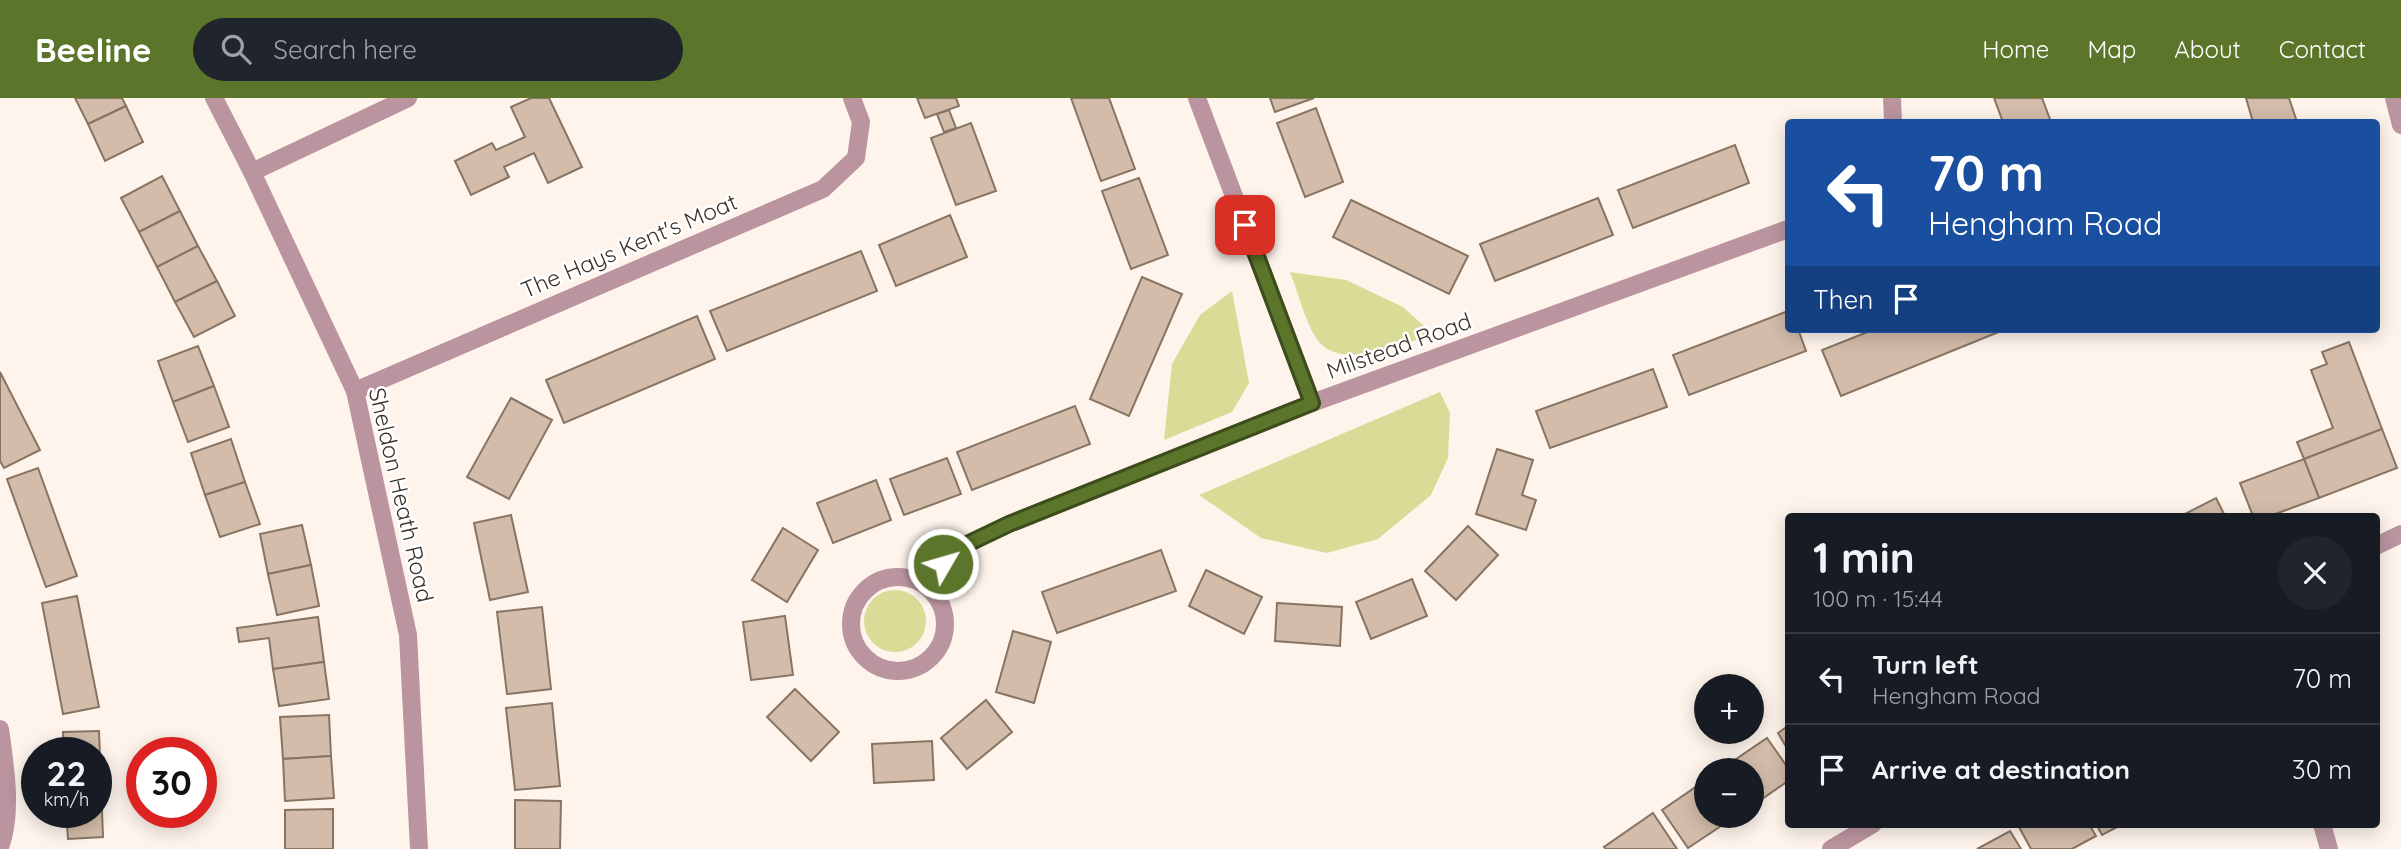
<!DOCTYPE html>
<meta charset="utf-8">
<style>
body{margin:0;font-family:Quicksand,sans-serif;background:#20242c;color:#f1f3f6;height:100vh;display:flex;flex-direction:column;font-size:26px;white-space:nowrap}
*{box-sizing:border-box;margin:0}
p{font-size:23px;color:#9ea1a6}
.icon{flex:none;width:38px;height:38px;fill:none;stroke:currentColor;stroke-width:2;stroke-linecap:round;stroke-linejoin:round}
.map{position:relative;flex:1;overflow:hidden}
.side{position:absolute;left:1785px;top:415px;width:595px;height:315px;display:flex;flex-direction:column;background:#171b24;border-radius:7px;box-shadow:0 4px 18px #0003}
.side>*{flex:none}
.guide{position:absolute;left:1785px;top:21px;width:595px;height:214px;border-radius:7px;box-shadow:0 4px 18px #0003;background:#1a4fa0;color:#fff;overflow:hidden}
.buttons{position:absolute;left:1694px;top:576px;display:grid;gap:14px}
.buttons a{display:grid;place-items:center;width:70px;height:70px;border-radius:50%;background:#171b24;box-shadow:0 4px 18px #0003;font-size:35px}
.speed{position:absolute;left:21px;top:639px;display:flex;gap:14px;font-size:35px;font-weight:700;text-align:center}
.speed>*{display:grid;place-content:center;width:91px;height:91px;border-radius:50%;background:#171b24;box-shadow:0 4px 18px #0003;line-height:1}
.speed small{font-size:18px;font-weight:400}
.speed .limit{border:10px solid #d22;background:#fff;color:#111}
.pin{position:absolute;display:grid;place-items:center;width:60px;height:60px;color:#fff;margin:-30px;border-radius:14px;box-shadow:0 4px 10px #0006}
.me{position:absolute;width:77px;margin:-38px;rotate:52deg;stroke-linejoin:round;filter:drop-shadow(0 0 5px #0008)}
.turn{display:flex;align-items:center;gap:24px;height:147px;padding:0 28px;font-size:32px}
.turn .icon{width:91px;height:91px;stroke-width:2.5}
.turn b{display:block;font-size:49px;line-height:60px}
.then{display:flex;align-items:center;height:66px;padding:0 28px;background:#0003;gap:14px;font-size:26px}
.round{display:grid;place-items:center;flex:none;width:74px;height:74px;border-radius:37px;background:#20242c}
.head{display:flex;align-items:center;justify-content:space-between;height:119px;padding:0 28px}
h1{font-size:42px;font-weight:700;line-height:52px}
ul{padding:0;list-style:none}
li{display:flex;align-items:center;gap:21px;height:91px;padding:0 28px;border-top:2px solid #363941}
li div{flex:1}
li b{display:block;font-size:26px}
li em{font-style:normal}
header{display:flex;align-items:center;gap:42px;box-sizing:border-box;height:98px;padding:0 35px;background:#5b762a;color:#fff}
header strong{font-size:33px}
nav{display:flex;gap:38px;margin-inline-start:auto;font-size:24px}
.search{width:490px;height:63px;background:#20242c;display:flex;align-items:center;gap:18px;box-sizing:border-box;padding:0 24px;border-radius:38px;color:#9ea1a6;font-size:26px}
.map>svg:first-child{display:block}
.green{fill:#d8dc96}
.building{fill:#d3bca9;stroke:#887462;stroke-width:2}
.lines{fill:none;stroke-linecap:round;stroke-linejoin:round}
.minor{stroke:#ba95a0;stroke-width:18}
.route-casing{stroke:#3b4d1b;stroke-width:18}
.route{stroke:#5b762a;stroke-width:12}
.labels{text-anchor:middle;stroke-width:5;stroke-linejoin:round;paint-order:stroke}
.street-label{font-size:23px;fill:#3a3129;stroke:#fff}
</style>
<header>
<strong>Beeline</strong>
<div class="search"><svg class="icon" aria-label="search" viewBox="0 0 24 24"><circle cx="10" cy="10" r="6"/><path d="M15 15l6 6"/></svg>Search here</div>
<nav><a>Home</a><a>Map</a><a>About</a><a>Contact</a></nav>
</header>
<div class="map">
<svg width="2401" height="751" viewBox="0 0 2401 751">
<rect width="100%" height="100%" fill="#fef4ec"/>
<g class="green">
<path d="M 1290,174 L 1346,182 L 1403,209 L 1433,236 C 1404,246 1339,275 1316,240 C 1304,221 1298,194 1290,174 Z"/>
<path d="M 1232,193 L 1249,285 L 1232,314 L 1164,342 L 1172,266 L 1200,217 Z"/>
<path d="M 1440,294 L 1450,315 L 1448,360 L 1431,397 L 1378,441 L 1327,455 L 1261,440 L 1199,397 Z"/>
<circle cx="895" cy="523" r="31"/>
</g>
<g class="building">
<path d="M 75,0 L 122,0 L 126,8 L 88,26 Z"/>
<path d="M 531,0 L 549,0 L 582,69 L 548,85 L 534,55 L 504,69 L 509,79 L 471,97 L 455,63 L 492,45 L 496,52 L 525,39 L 511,9 Z"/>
<path d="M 917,0 L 956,0 L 959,8 L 925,20 Z"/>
<path d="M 1071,0 L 1109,0 L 1135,71 L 1101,83 Z"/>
<path d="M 1270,0 L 1314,0 L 1275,14 Z"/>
<path d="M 1994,0 L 2042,0 L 2051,24 L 2003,24 Z"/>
<path d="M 2246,0 L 2289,0 L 2297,24 L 2253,24 Z"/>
<path d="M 126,8 L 143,44 L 105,63 L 88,26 Z"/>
<path d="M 1316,10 L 1343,84 L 1305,99 L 1277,25 Z"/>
<path d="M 949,12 L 956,30 L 944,34 L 937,16 Z"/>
<path d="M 971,25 L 996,93 L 956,107 L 931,40 Z"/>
<path d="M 1735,47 L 1749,85 L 1633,130 L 1618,92 Z"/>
<path d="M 162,78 L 180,113 L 139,134 L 121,100 Z"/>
<path d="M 1139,80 L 1168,157 L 1131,171 L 1102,93 Z"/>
<path d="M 1598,100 L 1613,137 L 1495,183 L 1480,146 Z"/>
<path d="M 1351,102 L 1468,158 L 1449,196 L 1333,139 Z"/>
<path d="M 180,113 L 198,148 L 157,169 L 139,134 Z"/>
<path d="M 950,117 L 967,159 L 896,188 L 879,147 Z"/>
<path d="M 198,148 L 217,183 L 175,204 L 157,169 Z"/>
<path d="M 861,153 L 877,193 L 727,253 L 710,213 Z"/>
<path d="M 1142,179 L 1182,196 L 1129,318 L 1090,301 Z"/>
<path d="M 217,183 L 235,218 L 194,239 L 175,204 Z"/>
<path d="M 1788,213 L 1788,231 L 1798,231 L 1806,253 L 1689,297 L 1673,257 Z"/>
<path d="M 697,218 L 715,261 L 564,325 L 546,282 Z"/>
<path d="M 1875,231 L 2006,231 L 1841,298 L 1822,252 Z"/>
<path d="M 2349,244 L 2382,331 L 2304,361 L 2297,344 L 2333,330 L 2311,272 L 2327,266 L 2322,254 Z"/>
<path d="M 198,248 L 214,288 L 173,304 L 158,263 Z"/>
<path d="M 1653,271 L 1667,309 L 1550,350 L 1536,313 Z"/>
<path d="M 0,274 L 40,352 L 4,370 L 0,363 Z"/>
<path d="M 214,288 L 229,329 L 188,344 L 173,304 Z"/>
<path d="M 511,300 L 552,322 L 509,401 L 467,379 Z"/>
<path d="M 1075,308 L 1090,346 L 972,392 L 957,354 Z"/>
<path d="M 2382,331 L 2397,370 L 2319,400 L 2304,361 Z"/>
<path d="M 231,341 L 245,384 L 205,397 L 191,355 Z"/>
<path d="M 1497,351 L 1533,362 L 1522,397 L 1536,402 L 1526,432 L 1476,416 Z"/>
<path d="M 947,360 L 961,396 L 904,417 L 890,381 Z"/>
<path d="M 2304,361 L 2319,400 L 2270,418 L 2253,418 L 2240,385 Z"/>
<path d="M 38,370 L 77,478 L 46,489 L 7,381 Z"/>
<path d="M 876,382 L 891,422 L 833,445 L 817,405 Z"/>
<path d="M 245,384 L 260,426 L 220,439 L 205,397 Z"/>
<path d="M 2216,400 L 2225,418 L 2181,418 Z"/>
<path d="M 511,417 L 528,494 L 490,502 L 474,425 Z"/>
<path d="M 302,427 L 311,467 L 268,476 L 260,436 Z"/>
<path d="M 1468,428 L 1498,457 L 1456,502 L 1425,473 Z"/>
<path d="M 783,430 L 818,452 L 787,504 L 752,482 Z"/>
<path d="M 1161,452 L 1176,493 L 1057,535 L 1042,494 Z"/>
<path d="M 311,467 L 319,508 L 277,517 L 268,476 Z"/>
<path d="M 1206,472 L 1262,499 L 1244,536 L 1189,508 Z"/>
<path d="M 1412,481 L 1427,518 L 1371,541 L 1356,504 Z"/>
<path d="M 77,498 L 99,609 L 63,616 L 42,505 Z"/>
<path d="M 1277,505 L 1342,509 L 1340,548 L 1275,543 Z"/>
<path d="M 542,509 L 551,591 L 507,596 L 497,514 Z"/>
<path d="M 785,518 L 793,577 L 751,582 L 743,524 Z"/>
<path d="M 318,519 L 324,564 L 273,571 L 269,540 L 239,544 L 237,530 Z"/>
<path d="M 1013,533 L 1051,544 L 1034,605 L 996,594 Z"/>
<path d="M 324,564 L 329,601 L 279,608 L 273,571 Z"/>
<path d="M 795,591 L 839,634 L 811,663 L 767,619 Z"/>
<path d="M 986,602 L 1012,634 L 967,671 L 941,640 Z"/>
<path d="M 552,605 L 560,688 L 515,692 L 506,610 Z"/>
<path d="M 329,617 L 331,658 L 283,661 L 280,619 Z"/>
<path d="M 1788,628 L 1788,652 L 1778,635 Z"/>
<path d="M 99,633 L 103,739 L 68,741 L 66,714 L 96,714 L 96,654 L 64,654 L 63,634 Z"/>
<path d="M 1767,640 L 1788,670 L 1788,683 L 1752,708 L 1752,672 L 1720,672 Z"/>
<path d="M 932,643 L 934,682 L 874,685 L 872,646 Z"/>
<path d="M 331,658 L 334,700 L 285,703 L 283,661 Z"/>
<path d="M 1706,682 L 1706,718 L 1736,718 L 1688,750 L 1662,712 Z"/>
<path d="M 515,702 L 561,703 L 560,751 L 515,751 Z"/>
<path d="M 333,711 L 333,751 L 285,751 L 285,712 Z"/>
<path d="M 1653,715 L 1677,751 L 1606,751 L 1604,749 Z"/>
<path d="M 2024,726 L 2089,726 L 2096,738 L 2072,751 L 2031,751 L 2019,729 Z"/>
<path d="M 2096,726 L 2123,726 L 2102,737 Z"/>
<path d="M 2010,733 L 2021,751 L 1977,751 Z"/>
</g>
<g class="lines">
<g class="minor">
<path d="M 214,0 L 252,74 L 355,293 L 408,537 L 419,751"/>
<path d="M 1197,0 L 1312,305"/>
<path d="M 1892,0 L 1893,24"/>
<path d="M 2394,0 L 2401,27"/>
<path d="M 252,74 L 408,0"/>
<path d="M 355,293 L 823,91 L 856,60 L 861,24 L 852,0"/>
<path d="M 2376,448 L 2401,436"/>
<circle cx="898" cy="526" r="47"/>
<path d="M 923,484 L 963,448 L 1009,426 L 1312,305 L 1788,131"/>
<path d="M 0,631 C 5,667 13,715 0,749"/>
<path d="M 2322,726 L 2329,751"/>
<path d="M 1831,751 L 1873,726"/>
</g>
</g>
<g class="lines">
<defs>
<path id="route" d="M 943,466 L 963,448 L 1009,426 L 1312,305 L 1245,127"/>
</defs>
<use href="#route" class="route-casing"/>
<use href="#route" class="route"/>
</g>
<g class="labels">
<g class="street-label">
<text transform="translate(629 148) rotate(-23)" y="8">The Hays Kent's Moat</text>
<text transform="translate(1399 248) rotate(-20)" y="8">Milstead Road</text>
<text transform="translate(401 397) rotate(77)" y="8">Sheldon Heath Road</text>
</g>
</g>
</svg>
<div class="buttons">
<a>+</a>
<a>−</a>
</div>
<div class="speed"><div>22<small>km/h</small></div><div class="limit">30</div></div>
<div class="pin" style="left:1245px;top:127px;background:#d93025"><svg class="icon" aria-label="arrive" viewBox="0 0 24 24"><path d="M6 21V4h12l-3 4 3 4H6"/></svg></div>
<svg class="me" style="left:943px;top:466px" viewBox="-20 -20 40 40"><circle r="17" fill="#5b762a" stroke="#fff" stroke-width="3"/><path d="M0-11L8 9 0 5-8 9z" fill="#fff"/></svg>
<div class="guide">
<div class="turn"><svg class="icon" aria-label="left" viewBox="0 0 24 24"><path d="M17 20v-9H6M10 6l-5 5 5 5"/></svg><div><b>70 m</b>Hengham Road</div></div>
<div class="then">Then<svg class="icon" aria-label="arrive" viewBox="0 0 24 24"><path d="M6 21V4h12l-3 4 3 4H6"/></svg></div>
</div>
<section class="side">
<div class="head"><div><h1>1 min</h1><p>100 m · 15:44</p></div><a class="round"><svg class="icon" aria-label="close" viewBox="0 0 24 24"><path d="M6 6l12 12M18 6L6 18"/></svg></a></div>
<ul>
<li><svg class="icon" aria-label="left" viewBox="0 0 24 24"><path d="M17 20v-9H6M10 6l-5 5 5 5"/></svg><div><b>Turn left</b><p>Hengham Road</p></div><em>70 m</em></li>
<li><svg class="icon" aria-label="arrive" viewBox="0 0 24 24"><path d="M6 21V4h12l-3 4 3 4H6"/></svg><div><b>Arrive at destination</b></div><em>30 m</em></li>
</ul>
</section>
</div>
